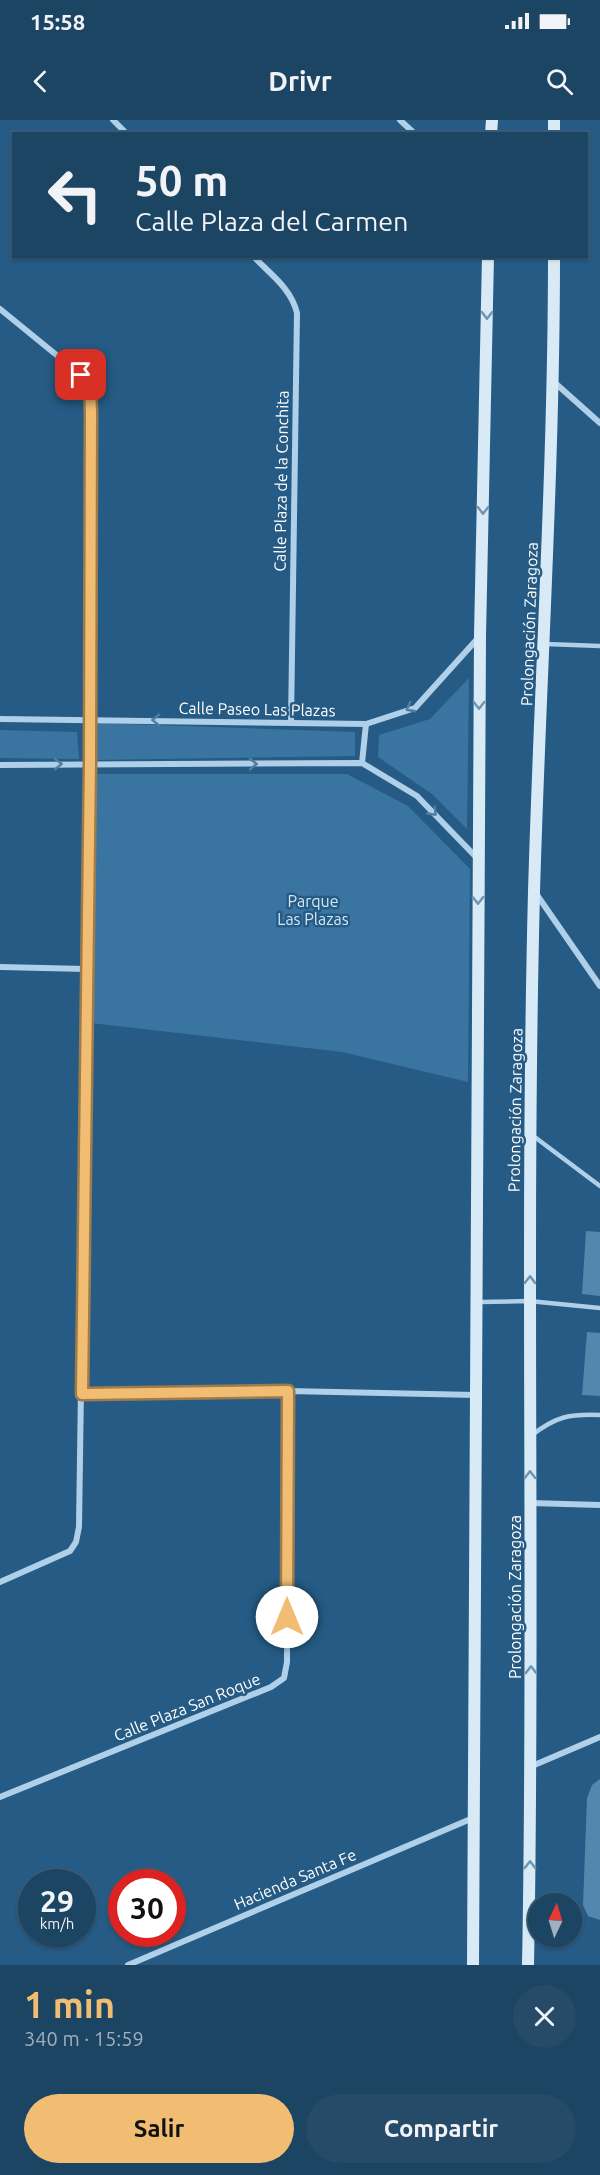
<!DOCTYPE html>
<html lang="es">
<meta charset="utf-8">
<style>
body{margin:0;font-family:Ubuntu,sans-serif;background:#254b69;color:#f1f3f6;height:100vh;display:flex;flex-direction:column;font-size:22px;white-space:nowrap}
*{box-sizing:border-box;margin:0}
p{font-size:20px;color:#a0b0be}
.icon{flex:none;width:33px;height:33px;fill:none;stroke:currentColor;stroke-width:2;stroke-linecap:round;stroke-linejoin:round}
.map{position:relative;height:1845px;overflow:hidden}
.sheet{display:flex;flex-direction:column;background:#1c4463;flex:1}
.sheet>*{flex:none}
.guide{position:absolute;left:12px;top:12px;width:576px;height:126px;border-radius:0px;box-shadow:0 2px 4px #0004,0 0 0 2px #3a5c78;background:#1c4463;color:#f1f3f6;overflow:hidden}
.needle{width:39px;rotate:4deg}
.tools{position:absolute;left:528px;top:1773px;display:grid;gap:12px}
.tools a{display:grid;place-items:center;width:54px;height:54px;border-radius:50%;background:#1c4463;box-shadow:0 2px 4px #0004,0 0 0 2px #3a5c78;font-size:30px}
.speed{position:absolute;left:18px;top:1749px;display:flex;gap:12px;font-size:30px;font-weight:700;text-align:center}
.speed>*{display:grid;place-content:center;width:78px;height:78px;border-radius:50%;background:#1c4463;box-shadow:0 2px 4px #0004,0 0 0 2px #3a5c78;line-height:1}
.speed small{font-size:15px;font-weight:400}
.speed .limit{border:9px solid #d22;background:#fff;color:#111}
.pin{position:absolute;display:grid;place-items:center;width:51px;height:51px;color:#fff;margin:-26px;border-radius:12px;box-shadow:0 3px 9px #0006}
.me{position:absolute;width:66px;margin:-33px;rotate:0deg;stroke-linejoin:round;filter:drop-shadow(0 0 4px #0008)}
.turn{display:flex;align-items:center;gap:21px;height:126px;padding:0 24px;font-size:27px}
.turn .icon{width:78px;height:78px;stroke-width:2.5}
.turn b{display:block;font-size:42px;line-height:51px}
.round{display:grid;place-items:center;flex:none;width:63px;height:63px;border-radius:32px;background:#254b69}
.headline{display:flex;align-items:center;justify-content:space-between;height:102px;padding:0 24px}
h1{font-size:36px;font-weight:600;line-height:45px;color:#f1bd73}
.action{display:flex;gap:12px;margin-top:auto;padding:12px 24px}
.action a{flex:1;height:69px;border-radius:36px;background:#f1bd73;color:#111;font-size:24px;font-weight:600;line-height:69px;text-align:center}
.action a+a{background:#254b69;color:#f1f3f6}
.status{display:flex;justify-content:space-between;align-items:center;height:42px;padding:0 30px;background:#1c4463;direction:ltr}
.status svg{height:16px;fill:currentColor}
header{display:flex;justify-content:space-between;align-items:center;height:78px;padding:0 24px;background:#1c4463;font-size:27px;font-weight:600}
.map>svg:first-child{display:block}
.green{fill:#3a75a1}
.building{fill:#5287ae}
.lines{fill:none;stroke-linecap:round;stroke-linejoin:round}
.service{stroke:#afd0e8;stroke-width:4.5}
.minor{stroke:#afd0e8;stroke-width:6}
.secondary{stroke:#d9eaf7;stroke-width:12}
.oneway{stroke:#6d94b2}
.oneway2{stroke:#4e7ea2}
.route-casing{stroke:#9d7b4b;stroke-width:15}
.route{stroke:#f1bd73;stroke-width:10}
.labels{text-anchor:middle;stroke-width:5;stroke-linejoin:round;paint-order:stroke}
.street-label{font-size:16px;fill:#fff;stroke:#255b84}
.park-label{font-size:16px;fill:#d2e7f6;stroke:#255b84}
</style>
<div class="status"><b>15:58</b><svg viewBox="0 0 49 12"><path d="M0 12V9h3v3zM5 12V6h3v6zM10 12V3h3v9zM15 12V0h3v12zM26 1h20v11H26zM47 4h2v5h-2z"/></svg></div>
<header><svg class="icon" aria-label="back" viewBox="0 0 24 24"><path d="M15 5l-7 7 7 7"/></svg>Drivr<svg class="icon" aria-label="search" viewBox="0 0 24 24"><circle cx="10" cy="10" r="6"/><path d="M15 15l6 6"/></svg></header>
<div class="map">
<svg width="600" height="1845" viewBox="0 0 600 1845">
<rect width="100%" height="100%" fill="#255b84"/>
<g class="green">
<path d="M 469,558 L 467,709 L 432,674 L 378,637 L 379,615 L 430,599 Z"/>
<path d="M 94,603 L 355,612 L 355,636 L 94,640 Z"/>
<path d="M 0,610 L 77,612 L 79,639 L 0,638 Z"/>
<path d="M 92,654 L 347,654 L 408,686 L 470,749 L 468,962 L 342,932 L 91,903 Z"/>
</g>
<g class="building">
<path d="M 586,1111 L 600,1112 L 600,1176 L 582,1174 Z"/>
<path d="M 587,1212 L 600,1213 L 600,1276 L 582,1275 Z"/>
<path d="M 600,1659 L 600,1800 L 588,1796 L 583,1785 L 587,1678 L 592,1665 Z"/>
</g>
<g class="lines">
<g class="service">
<path d="M 546,524 L 600,526"/>
<path d="M 532,1015 L 600,1066"/>
<path d="M 479,1182 L 529,1181 L 600,1188"/>
<path d="M 532,1315 C 557,1296 569,1294 600,1295"/>
</g>
<g class="minor">
<path d="M 113,0 L 127,14"/>
<path d="M 400,0 L 415,14"/>
<path d="M 253,136 C 270,154 291,168 297,193 L 291,603"/>
<path d="M 0,189 L 81,255 L 90,270 L 91,292 L 90,640 L 79,1407 L 76,1422 L 70,1431 L 0,1462"/>
<path d="M 554,262 L 600,303"/>
<path d="M 0,599 L 366,604 L 415,588 L 479,517"/>
<path d="M 362,643 L 366,604"/>
<path d="M 0,645 L 362,643 L 417,676 L 477,738"/>
<path d="M 537,775 L 600,866"/>
<path d="M 0,847 L 86,849"/>
<path d="M 82,1274 L 288,1271 L 476,1275"/>
<path d="M 530,1383 L 600,1385"/>
<path d="M 532,1646 L 600,1617"/>
<path d="M 0,1677 L 271,1567 L 284,1558 L 287,1542 L 288,1271"/>
<path d="M 128,1845 L 473,1698"/>
</g>
<g class="secondary">
<path d="M 491,14 L 492,0"/>
<path d="M 554,14 L 554,0"/>
<path d="M 473,1845 L 480,516 L 488,136"/>
<path d="M 528,1845 C 535,1487 525,1129 534,772 C 540,560 554,349 554,136"/>
</g>
</g>
<defs><path id="oneway-chevron" d="M-2-3.5L2.5 0L-2 3.5" fill="none" stroke-width="1.6" stroke-linecap="round" stroke-linejoin="round" transform="scale(1.5)"/></defs>
<g class="oneway">
<use href="#oneway-chevron" transform="translate(487 195) rotate(91)"/>
<use href="#oneway-chevron" transform="translate(483 390) rotate(91)"/>
<use href="#oneway-chevron" transform="translate(479 585) rotate(90)"/>
<use href="#oneway-chevron" transform="translate(478 780) rotate(90)"/>
<use href="#oneway-chevron" transform="translate(530 1160) rotate(-89)"/>
<use href="#oneway-chevron" transform="translate(530 1355) rotate(-90)"/>
<use href="#oneway-chevron" transform="translate(531 1550) rotate(-90)"/>
<use href="#oneway-chevron" transform="translate(530 1745) rotate(-89)"/>
</g>
<g class="oneway2">
<use href="#oneway-chevron" transform="translate(410 588) rotate(152)"/>
<use href="#oneway-chevron" transform="translate(156 600) rotate(-179)"/>
<use href="#oneway-chevron" transform="translate(58 644) rotate(-1)"/>
<use href="#oneway-chevron" transform="translate(253 644)"/>
<use href="#oneway-chevron" transform="translate(433 692) rotate(46)"/>
</g>
<g class="lines">
<defs>
<path id="route" d="M 81,255 L 90,270 L 91,292 L 90,640 L 82,1274 L 288,1271 L 287,1497"/>
</defs>
<use href="#route" class="route-casing"/>
<use href="#route" class="route"/>
</g>
<g class="labels">
<g class="street-label">
<text transform="translate(281 361) rotate(-89)" y="6">Calle Plaza de la Conchita</text>
<text transform="translate(529 504) rotate(-88)" y="6">Prolongación Zaragoza</text>
<text transform="translate(257 589) rotate(1)" y="6">Calle Paseo Las Plazas</text>
<text transform="translate(515 990) rotate(-89)" y="6">Prolongación Zaragoza</text>
<text transform="translate(515 1477) rotate(-90)" y="6">Prolongación Zaragoza</text>
<text transform="translate(187 1587) rotate(-22)" y="6">Calle Plaza San Roque</text>
<text transform="translate(295 1759) rotate(-23)" y="6">Hacienda Santa Fe</text>
</g>
<g class="park-label">
<text x="313" y="787">Parque<tspan x="313" dy="18">Las Plazas</tspan></text>
</g>
</g>
</svg>
<div class="tools">
<a><svg class="needle" viewBox="-14 -14 28 28"><path d="M0-13l5 13h-10z" fill="#e53935"/><path d="M0 13l5-13h-10z" fill="#a0b0be"/></svg></a>
</div>
<div class="speed"><div>29<small>km/h</small></div><div class="limit">30</div></div>
<div class="pin" style="left:81px;top:255px;background:#d93025"><svg class="icon" aria-label="arrive" viewBox="0 0 24 24"><path d="M6 21V4h12l-3 4 3 4H6"/></svg></div>
<svg class="me" style="left:287px;top:1497px" viewBox="-20 -20 40 40"><circle r="19" fill="#fff"/><path d="M0-13L10 11 0 6-10 11z" fill="#f1bd73"/></svg>
<div class="guide">
<div class="turn"><svg class="icon" aria-label="left" viewBox="0 0 24 24"><path d="M17 20v-9H6M10 6l-5 5 5 5"/></svg><div><b>50 m</b>Calle Plaza del Carmen</div></div>
</div>
</div>
<section class="sheet">
<div class="headline"><div><h1>1 min</h1><p>340 m · 15:59</p></div><a class="round"><svg class="icon" aria-label="close" viewBox="0 0 24 24"><path d="M6 6l12 12M18 6L6 18"/></svg></a></div>
<div class="action"><a>Salir</a><a>Compartir</a></div>
</section>
